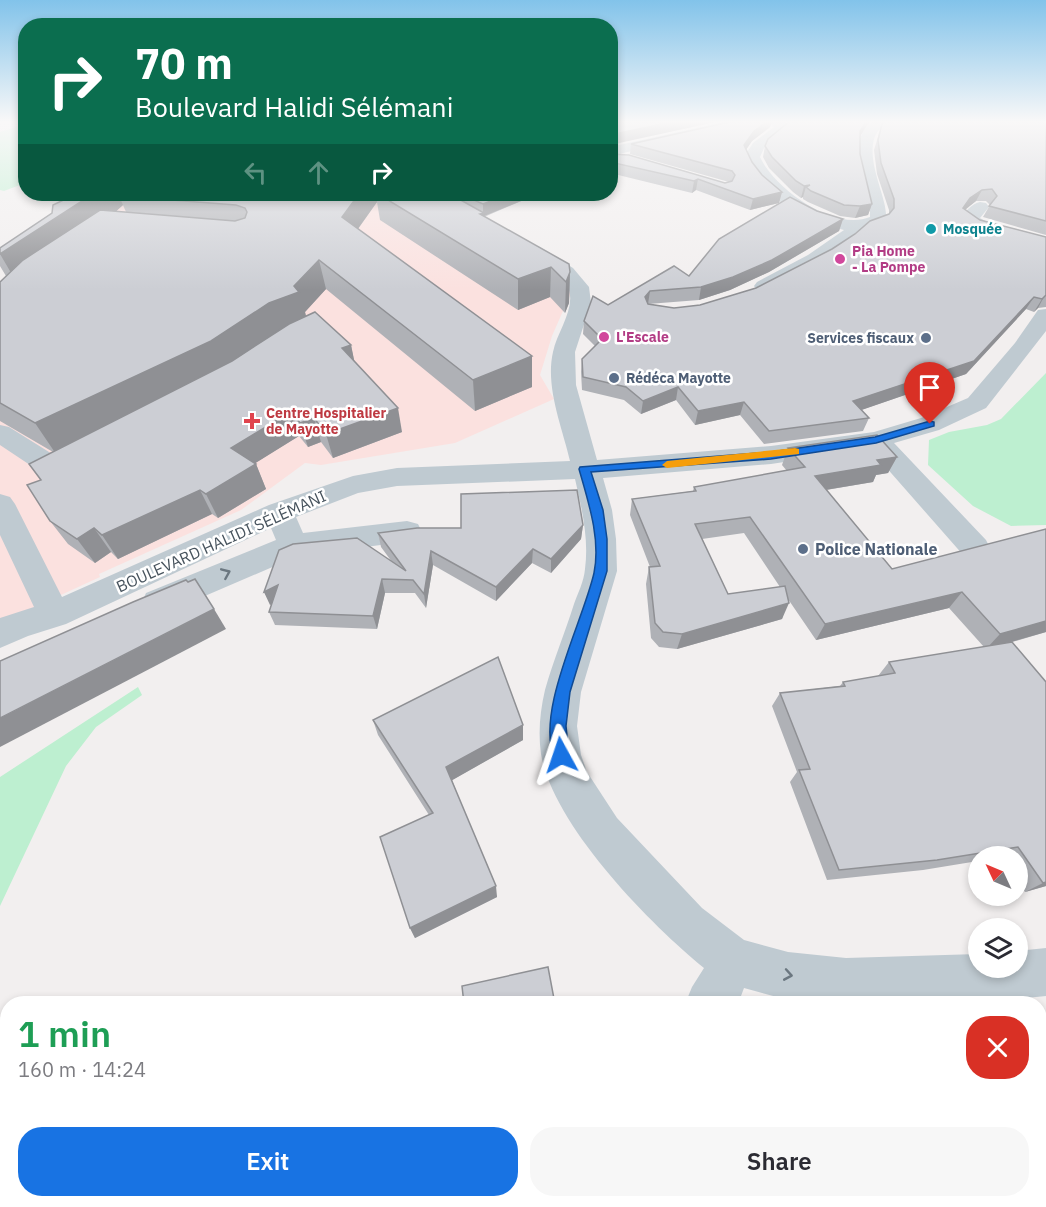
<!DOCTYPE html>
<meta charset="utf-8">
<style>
body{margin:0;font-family:"IBM Plex Sans",sans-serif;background:#f7f7f7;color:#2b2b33;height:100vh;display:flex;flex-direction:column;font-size:22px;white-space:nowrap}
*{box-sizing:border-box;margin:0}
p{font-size:20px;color:#7c7c81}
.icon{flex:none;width:33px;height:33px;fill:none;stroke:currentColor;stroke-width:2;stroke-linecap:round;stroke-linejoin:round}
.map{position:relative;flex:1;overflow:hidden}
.sheet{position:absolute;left:0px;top:996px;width:1047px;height:212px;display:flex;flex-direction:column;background:#fff;border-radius:24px 24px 0 0;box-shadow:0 3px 9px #0003}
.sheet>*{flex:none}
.top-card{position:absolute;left:18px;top:18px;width:600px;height:183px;border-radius:24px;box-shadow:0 3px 9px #0003;background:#0b6e4f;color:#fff;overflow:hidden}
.needle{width:39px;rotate:314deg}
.controls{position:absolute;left:968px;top:846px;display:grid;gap:12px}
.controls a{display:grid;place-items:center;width:60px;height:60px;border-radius:50%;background:#fff;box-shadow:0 3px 9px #0003;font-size:30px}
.pin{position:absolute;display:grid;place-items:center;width:51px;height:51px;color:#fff;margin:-62px -26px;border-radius:50% 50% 50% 0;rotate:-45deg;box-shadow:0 0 6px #0007}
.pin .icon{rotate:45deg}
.me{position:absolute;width:66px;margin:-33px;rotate:355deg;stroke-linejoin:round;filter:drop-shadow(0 0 4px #0008)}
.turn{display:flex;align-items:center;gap:21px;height:126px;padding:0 18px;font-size:27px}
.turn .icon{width:78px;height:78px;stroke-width:2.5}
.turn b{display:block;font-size:42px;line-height:51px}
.lanes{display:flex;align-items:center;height:57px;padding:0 18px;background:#0003;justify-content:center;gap:30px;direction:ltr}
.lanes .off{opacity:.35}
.round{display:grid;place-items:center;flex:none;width:63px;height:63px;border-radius:24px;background:#f7f7f7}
.summary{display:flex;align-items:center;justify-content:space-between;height:102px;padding:0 18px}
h1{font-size:36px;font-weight:600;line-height:45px;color:#1e9e55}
.action{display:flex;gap:12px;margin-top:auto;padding:12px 18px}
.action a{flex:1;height:69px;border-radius:24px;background:#1873e3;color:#fff;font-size:24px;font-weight:600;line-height:69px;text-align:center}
.action a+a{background:#f7f7f7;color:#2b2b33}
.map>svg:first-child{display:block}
.medical{fill:#fbe1df}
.green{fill:#bdefd0}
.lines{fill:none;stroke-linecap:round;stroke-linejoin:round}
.minor{fill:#bfcad1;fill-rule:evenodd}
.wall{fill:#afb1b6;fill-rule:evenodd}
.shaded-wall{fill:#8f9094}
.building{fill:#ccced4;stroke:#8f9094;stroke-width:1.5}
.oneway{stroke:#6b7780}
.route{fill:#1873e3;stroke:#104b94;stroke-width:1.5}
.slow{fill:#f59e0b}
.culture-dot{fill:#0f9aa8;stroke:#fff;stroke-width:2}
.hotel-dot{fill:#d1479c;stroke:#fff;stroke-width:2}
.service-dot{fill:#5c6f8a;stroke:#fff;stroke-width:2}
.health-dot{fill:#e0444e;stroke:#fff;stroke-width:2}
.labels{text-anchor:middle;stroke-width:5;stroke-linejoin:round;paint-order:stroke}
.far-culture-label{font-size:14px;font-weight:bold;fill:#0d838f;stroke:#fff;text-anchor:start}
.far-hotel-label{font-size:14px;font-weight:bold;fill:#b23c85;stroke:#fff;text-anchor:start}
.far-service-label{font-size:14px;font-weight:bold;fill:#4e5e75;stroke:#fff;text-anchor:end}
.far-health-label{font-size:14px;font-weight:bold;fill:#be3a42;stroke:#fff;text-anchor:start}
.street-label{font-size:16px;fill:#47535d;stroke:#fff}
.service-label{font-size:16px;font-weight:bold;fill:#4e5e75;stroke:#fff;text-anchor:start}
</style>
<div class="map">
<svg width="1046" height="1207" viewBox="0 0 1046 1207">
<rect width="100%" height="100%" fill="#f2efef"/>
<path class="medical" d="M 123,194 L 425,194 L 570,288 L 570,295 L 552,336 L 540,375 L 554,399 L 455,443 L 321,465 L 305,463 L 241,510 L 99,574 L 100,577 L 0,623 L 0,283 Z"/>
<g class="green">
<path d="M 25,124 L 25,183 L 4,191 L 0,190 L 0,132 Z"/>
<path d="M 1046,373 L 1046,525 L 1011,526 L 973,506 L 928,465 L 929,440 L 949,432 L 987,425 L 1001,419 Z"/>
<path d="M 138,687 L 142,695 L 96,727 L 66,766 L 0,906 L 0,777 Z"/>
</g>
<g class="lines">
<g class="minor">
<path d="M 729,121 L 753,121 L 746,125 L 610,156 L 610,147 Z"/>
<path d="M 767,121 L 783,121 L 790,127 L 764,148 L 760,157 C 774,188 834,232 870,217 L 870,212 C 864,182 844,147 872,121 L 887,121 C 883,126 878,130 875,136 C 864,165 894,208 884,224 C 878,227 868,229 863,232 C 834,253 800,283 764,292 L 757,290 L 754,286 L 757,282 L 808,255 L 844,230 C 803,220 762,198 744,157 L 753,143 L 774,127 Z"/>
<path d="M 526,194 L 544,194 L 536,199 L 528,198 Z"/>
<path d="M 980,202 L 986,203 L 989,207 L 980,218 L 987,222 L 1046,237 L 1046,249 C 1025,243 972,235 960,219 C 965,212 971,204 980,202 Z"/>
<path d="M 533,245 L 540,247 L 573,268 L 589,287 L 591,303 L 575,352 L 576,385 L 597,460 L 771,446 L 874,432 L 921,418 L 968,398 L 1015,343 L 1038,310 L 1046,309 L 1046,331 L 986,408 L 939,430 L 894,443 L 986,540 L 990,548 L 986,556 L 975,559 L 964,556 L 870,449 L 771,464 L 603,478 L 612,510 L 616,539 L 617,571 L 581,692 L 577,726 L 581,755 L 587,772 L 617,818 L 702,908 L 744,940 L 788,952 L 846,958 L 978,954 L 978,968 L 1017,968 L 1017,951 L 1046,948 L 1046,996 L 994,1001 L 921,1004 L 821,1004 L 788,1000 L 744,988 L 738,1004 L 685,1004 L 692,987 L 704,968 C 649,923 553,825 541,754 C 538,733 540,711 545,690 C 553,661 565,633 574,604 C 578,593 584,581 585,569 C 589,539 582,509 575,479 L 397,486 L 358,493 L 296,517 L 303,533 L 407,521 L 418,524 L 422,532 L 418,540 L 298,556 L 170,611 L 158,615 L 146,611 L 142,602 L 146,593 L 276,540 L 271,528 L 66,624 L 28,636 L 0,648 L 0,618 L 34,607 L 0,535 L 0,494 L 10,497 L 15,504 L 62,597 L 269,505 L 353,476 L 397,468 L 570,461 C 562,427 545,387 553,352 C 557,332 575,310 569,290 C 564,274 539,263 526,255 L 524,251 L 526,247 Z"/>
<path d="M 0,425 L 9,427 L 57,457 L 78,449 L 88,452 L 92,458 L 88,464 L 55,478 L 45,475 L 0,445 Z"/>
<path d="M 362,1200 L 428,1200 L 426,1207 L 359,1207 Z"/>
</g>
</g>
<g class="wall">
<path d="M 734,121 L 772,121 L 770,127 L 752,141 L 746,149 L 752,162 L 762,175 L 782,192 L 779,203 L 750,210 L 696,190 L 692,193 L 610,173 L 610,154 L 725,183 L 729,182 L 630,154 L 631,144 Z"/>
<path d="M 785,121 L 870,121 L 860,136 L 860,154 L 872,204 L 868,215 L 855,218 L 840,216 L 808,202 L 803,199 L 803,197 L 801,198 L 793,192 L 769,168 L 763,157 L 765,146 L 788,123 Z"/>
<path d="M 1046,121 L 1046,235 L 983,217 L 990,205 L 986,201 L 976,201 L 965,209 L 980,220 L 1046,237 L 1046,307 L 1038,308 L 1034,312 L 1026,309 L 966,374 L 861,410 L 869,418 L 863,431 L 764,444 L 740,415 L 695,425 L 676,400 L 641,414 L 624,400 L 582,390 L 581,372 L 582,359 L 595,346 L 583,334 L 584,321 L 608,305 L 689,276 L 817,211 L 843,219 L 839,231 L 769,272 L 730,290 L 699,300 L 648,304 L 674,308 L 700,305 L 756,288 L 832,249 L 889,214 L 889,210 L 877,174 L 874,150 L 882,124 Z"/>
<path d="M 76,194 L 526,194 L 526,199 L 484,217 L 570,272 L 569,303 L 565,313 L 550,297 L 518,310 L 380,220 L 377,202 L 358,229 L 532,387 L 475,411 L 326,289 L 305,312 L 306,316 L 351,345 L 354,361 L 402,432 L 333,458 L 321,442 L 308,447 L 299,436 L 255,463 L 256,464 L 266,489 L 218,518 L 212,514 L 118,559 L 111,552 L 95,563 L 68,544 L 50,521 L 41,480 L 29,464 L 53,452 L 0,421 L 0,282 L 6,276 L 0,266 L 0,248 L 52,213 ZM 123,205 L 126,212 L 116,211 Z"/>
<path d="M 788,448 L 897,457 L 888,473 L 876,475 L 873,482 L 826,490 L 892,569 L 1046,529 L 1046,632 L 1009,643 L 1046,886 L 1025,892 L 1017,881 L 1017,856 L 978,856 L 978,861 L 923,870 L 827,880 L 790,782 L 797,772 L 772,706 L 780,693 L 840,686 L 843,682 L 878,676 L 889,662 L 984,647 L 949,608 L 816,640 L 788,599 L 782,619 L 677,649 L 659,647 L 651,638 L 646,584 L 649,567 L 650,567 L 630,515 L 632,499 L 693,491 L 694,487 L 787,471 L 782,465 ZM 744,533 L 780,587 L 728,594 L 702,539 Z"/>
<path d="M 583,525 L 581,539 L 551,573 L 532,563 L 496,601 L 433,565 L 426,608 L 415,593 L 385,593 L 377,629 L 275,625 L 269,612 L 271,605 L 264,592 L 392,562 L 381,547 L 378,533 L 461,528 Z"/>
<path d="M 373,720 L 523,740 L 452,780 L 497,897 L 415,938 L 410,928 L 429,815 L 378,735 Z"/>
<path d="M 911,1200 L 1040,1200 L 1046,1207 L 915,1207 Z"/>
</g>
<g class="shaded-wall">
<path d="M 676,121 L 720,121 L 610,145 L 610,135 Z"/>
<path d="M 768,121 L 772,121 L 770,127 L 752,141 L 742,156 L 744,145 L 754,131 Z"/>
<path d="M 867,121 L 870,121 L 857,141 L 860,131 Z"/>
<path d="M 698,179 L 696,190 L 692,193 L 694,181 Z"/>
<path d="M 810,185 L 806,187 L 803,197 L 801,198 L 804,186 Z"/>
<path d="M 982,190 L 976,201 L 965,210 L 963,208 L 970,198 Z"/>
<path d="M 782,192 L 779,203 L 750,210 L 753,199 Z"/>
<path d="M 93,194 L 145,194 L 119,196 L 123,205 L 111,216 L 17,283 L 0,254 Z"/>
<path d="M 359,194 L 376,194 L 377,202 L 347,244 L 342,217 Z"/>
<path d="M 509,194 L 526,194 L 526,199 L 484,216 L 486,242 L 480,214 L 483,214 L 483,204 Z"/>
<path d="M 872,204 L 868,215 L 855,218 L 860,206 Z"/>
<path d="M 843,219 L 839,231 L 769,272 L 730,290 L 699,300 L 701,287 Z"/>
<path d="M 319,260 L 326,289 L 305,312 L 307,321 L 223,371 L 56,454 L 35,423 L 294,286 Z"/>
<path d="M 551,267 L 550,297 L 518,310 L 518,279 Z"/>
<path d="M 570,272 L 569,303 L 565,313 L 566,282 Z"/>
<path d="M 650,291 L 648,304 L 645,297 Z"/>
<path d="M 1045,295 L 1038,308 L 1034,312 L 1042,299 Z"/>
<path d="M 1034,297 L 1026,309 L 966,374 L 847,415 L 853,401 Z"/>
<path d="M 351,345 L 356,369 L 342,348 Z"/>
<path d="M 532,356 L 532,387 L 475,411 L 473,380 Z"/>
<path d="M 678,387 L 676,400 L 641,414 L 643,401 Z"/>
<path d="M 744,402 L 740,415 L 695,425 L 698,411 Z"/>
<path d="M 398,408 L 402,432 L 333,458 L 326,434 Z"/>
<path d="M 292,411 L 299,436 L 241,472 L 231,448 Z"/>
<path d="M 314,418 L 321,442 L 308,447 L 300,423 Z"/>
<path d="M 897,457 L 888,473 L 876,475 L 873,482 L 807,493 L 815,476 L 877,460 Z"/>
<path d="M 256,464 L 266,489 L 218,518 L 206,494 Z"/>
<path d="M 200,490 L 212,514 L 118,559 L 102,535 Z"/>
<path d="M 583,525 L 581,539 L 551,573 L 551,559 Z"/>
<path d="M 94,528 L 111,552 L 95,563 L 77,539 Z"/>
<path d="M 533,549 L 532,563 L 496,601 L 496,587 Z"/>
<path d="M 431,551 L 433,565 L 426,608 L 424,594 Z"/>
<path d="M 382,579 L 385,593 L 377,629 L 373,616 Z"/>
<path d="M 278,585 L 283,598 L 270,605 L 264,592 Z"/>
<path d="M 962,592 L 949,608 L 816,640 L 825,624 Z"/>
<path d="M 789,603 L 782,619 L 677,649 L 682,634 Z"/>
<path d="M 214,609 L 226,629 L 0,747 L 0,718 Z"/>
<path d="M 1046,621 L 1046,632 L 986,649 L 1000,634 Z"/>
<path d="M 523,725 L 523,740 L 449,782 L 446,767 Z"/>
<path d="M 1046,882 L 1046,886 L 1025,892 L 1043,883 Z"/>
<path d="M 496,886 L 497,897 L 415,938 L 410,928 Z"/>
<path d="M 8,1137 L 8,1151 L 0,1161 L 0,1147 Z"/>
</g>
<g class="building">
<path d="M 610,121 L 676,121 L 610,135 Z"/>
<path d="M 734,121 L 768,121 L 754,131 L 744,145 L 752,162 L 762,175 L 782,192 L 753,199 L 698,179 L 694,181 L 610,162 L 610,154 L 629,155 L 725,183 L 732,181 L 735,175 L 732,171 L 631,144 Z"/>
<path d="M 790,121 L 867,121 L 860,131 L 860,154 L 872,204 L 860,206 L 844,205 L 811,191 L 806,187 L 810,185 L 804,186 L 796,181 L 772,157 L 765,146 L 768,139 Z"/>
<path d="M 885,121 L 1046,121 L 1046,221 L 989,206 L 997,196 L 992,189 L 982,190 L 970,198 L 963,208 L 980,220 L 1046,237 L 1046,295 L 1042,299 L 1034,297 L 974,361 L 853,401 L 869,418 L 769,431 L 744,402 L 698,411 L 678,387 L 643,401 L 626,387 L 583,377 L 582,359 L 602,339 L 584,321 L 593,296 L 608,305 L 674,266 L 689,276 L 719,239 L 790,197 L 817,211 L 843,219 L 772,260 L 733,277 L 701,287 L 650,291 L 645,297 L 648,304 L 674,308 L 700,305 L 756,288 L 832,249 L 855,234 L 870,221 L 889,214 L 894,208 L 894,199 L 881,163 L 878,140 L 882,124 Z"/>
<path d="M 76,194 L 93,194 L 0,254 L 0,248 L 52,213 L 53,205 Z"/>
<path d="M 122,194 L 359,194 L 342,217 L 532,356 L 473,380 L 319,260 L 294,286 L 299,292 L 269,303 L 211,341 L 35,423 L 0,403 L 0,282 L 23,260 L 100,210 L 235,221 L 245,218 L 247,212 L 245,208 L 236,205 L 119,196 Z"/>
<path d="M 378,194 L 452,194 L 459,197 L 457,198 L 484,213 L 480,214 L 569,264 L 570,272 L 566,282 L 551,267 L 518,279 Z"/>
<path d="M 460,194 L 509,194 L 483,204 Z"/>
<path d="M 315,312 L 351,345 L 342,348 L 398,408 L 326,434 L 314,418 L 300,423 L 292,411 L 231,448 L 256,464 L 206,494 L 200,490 L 102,535 L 94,528 L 77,539 L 50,521 L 27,485 L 41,480 L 29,464 L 232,361 L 289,324 Z"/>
<path d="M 877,435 L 897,457 L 877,460 L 881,465 L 815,476 L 892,569 L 1046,529 L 1046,621 L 1000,634 L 962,592 L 825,624 L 750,517 L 695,524 L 728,594 L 785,586 L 789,603 L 682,634 L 663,632 L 655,623 L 649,567 L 660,566 L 632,499 L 696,491 L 694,487 L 805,467 L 788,448 Z"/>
<path d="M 577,490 L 583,525 L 551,559 L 533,549 L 496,587 L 431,551 L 424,594 L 413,580 L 382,579 L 373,616 L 269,612 L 278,585 L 264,592 L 279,550 L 293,544 L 357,538 L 406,571 L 378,533 L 417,528 L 461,528 L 461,494 Z"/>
<path d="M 195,579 L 214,609 L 0,718 L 0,661 L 133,602 L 186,580 L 188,582 Z"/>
<path d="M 1012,642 L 1046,682 L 1046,882 L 1043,883 L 1018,847 L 937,860 L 839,870 L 799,770 L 810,769 L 780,693 L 845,686 L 843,682 L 895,673 L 889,662 Z"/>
<path d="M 498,657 L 523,725 L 446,767 L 496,886 L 410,928 L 380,837 L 433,813 L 373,720 Z"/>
<path d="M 548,967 L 555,1004 L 464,1004 L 462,986 Z"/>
<path d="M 8,1076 L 8,1137 L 0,1147 L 0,1085 Z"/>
<path d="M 1040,1151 L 1046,1160 L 1046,1207 L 939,1207 L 935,1200 L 1040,1200 Z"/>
<path d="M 668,1200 L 748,1200 L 747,1207 L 682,1207 Z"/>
</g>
<defs><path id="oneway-chevron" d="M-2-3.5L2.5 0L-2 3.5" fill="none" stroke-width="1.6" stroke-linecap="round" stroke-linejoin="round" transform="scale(1.5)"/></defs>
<g class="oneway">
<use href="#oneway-chevron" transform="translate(226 573) rotate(-23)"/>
<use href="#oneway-chevron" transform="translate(788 975) rotate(10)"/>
</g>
<linearGradient id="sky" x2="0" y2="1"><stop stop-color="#82c3ea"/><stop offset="0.42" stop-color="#f9f8f8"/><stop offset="1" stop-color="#f9f8f8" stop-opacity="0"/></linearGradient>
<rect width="1046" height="290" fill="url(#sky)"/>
<path class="route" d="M 930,421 L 934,422 L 934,426 L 876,443 L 771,459 L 591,472 L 603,510 L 607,539 L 607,571 L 570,692 L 566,726 L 569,755 L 566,760 L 561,762 L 555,760 C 534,713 583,622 594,573 C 601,539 588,501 579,469 L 580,467 L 771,452 L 875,437 Z"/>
<path class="slow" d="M 795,448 L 799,449 L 799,454 L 667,468 L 662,465 L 667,461 Z"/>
<circle class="culture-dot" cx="931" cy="229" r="6"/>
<g class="hotel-dot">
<circle cx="840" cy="259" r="6"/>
<circle cx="604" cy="337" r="6"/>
</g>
<g class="service-dot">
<circle cx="926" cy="338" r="6"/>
<circle cx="614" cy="378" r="6"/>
<circle cx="803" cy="549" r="6"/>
</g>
<path class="health-dot" d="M249 412h6v6h6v6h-6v6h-6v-6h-6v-6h6z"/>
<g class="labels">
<g class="far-culture-label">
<text x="943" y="234">Mosquée</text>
</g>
<g class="far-hotel-label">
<text x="852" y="256">Pia Home<tspan x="852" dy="16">- La Pompe</tspan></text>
<text x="616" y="342">L'Escale</text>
</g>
<g class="far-service-label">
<text x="914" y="343">Services fiscaux</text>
<text x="626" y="383" text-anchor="start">Rédéca Mayotte</text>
</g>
<g class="far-health-label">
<text x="266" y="418">Centre Hospitalier<tspan x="266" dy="16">de Mayotte</tspan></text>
</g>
<g class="street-label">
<text transform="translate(221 541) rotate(-24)" y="6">BOULEVARD HALIDI SÉLÉMANI</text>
</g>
<g class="service-label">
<text x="815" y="555">Police Nationale</text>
</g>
</g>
</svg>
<div class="controls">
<a><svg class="needle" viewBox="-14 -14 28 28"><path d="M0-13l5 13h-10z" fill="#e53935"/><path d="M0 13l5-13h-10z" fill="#7c7c81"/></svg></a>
<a><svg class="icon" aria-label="layers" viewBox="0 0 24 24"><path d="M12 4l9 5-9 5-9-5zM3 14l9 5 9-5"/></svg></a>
</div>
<div class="pin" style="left:930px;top:424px;background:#d93025"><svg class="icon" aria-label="arrive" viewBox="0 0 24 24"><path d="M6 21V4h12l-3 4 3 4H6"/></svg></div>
<svg class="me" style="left:561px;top:755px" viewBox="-20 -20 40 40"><path d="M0-17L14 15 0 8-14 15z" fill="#1873e3" stroke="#fff" stroke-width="4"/></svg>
<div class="top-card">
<div class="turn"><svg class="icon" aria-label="right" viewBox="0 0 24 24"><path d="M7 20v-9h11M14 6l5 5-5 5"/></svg><div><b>70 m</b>Boulevard Halidi Sélémani</div></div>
<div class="lanes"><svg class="icon off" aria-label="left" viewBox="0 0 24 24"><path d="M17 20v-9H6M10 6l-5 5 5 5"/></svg><svg class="icon off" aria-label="ahead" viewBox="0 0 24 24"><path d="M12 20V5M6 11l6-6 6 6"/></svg><svg class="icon" aria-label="right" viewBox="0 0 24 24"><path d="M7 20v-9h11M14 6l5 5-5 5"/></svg></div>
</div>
<section class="sheet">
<div class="summary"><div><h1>1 min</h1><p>160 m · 14:24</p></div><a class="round" style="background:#d93025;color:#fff"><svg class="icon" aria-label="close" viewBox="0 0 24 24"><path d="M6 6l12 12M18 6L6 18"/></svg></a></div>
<div class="action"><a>Exit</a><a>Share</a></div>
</section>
</div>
